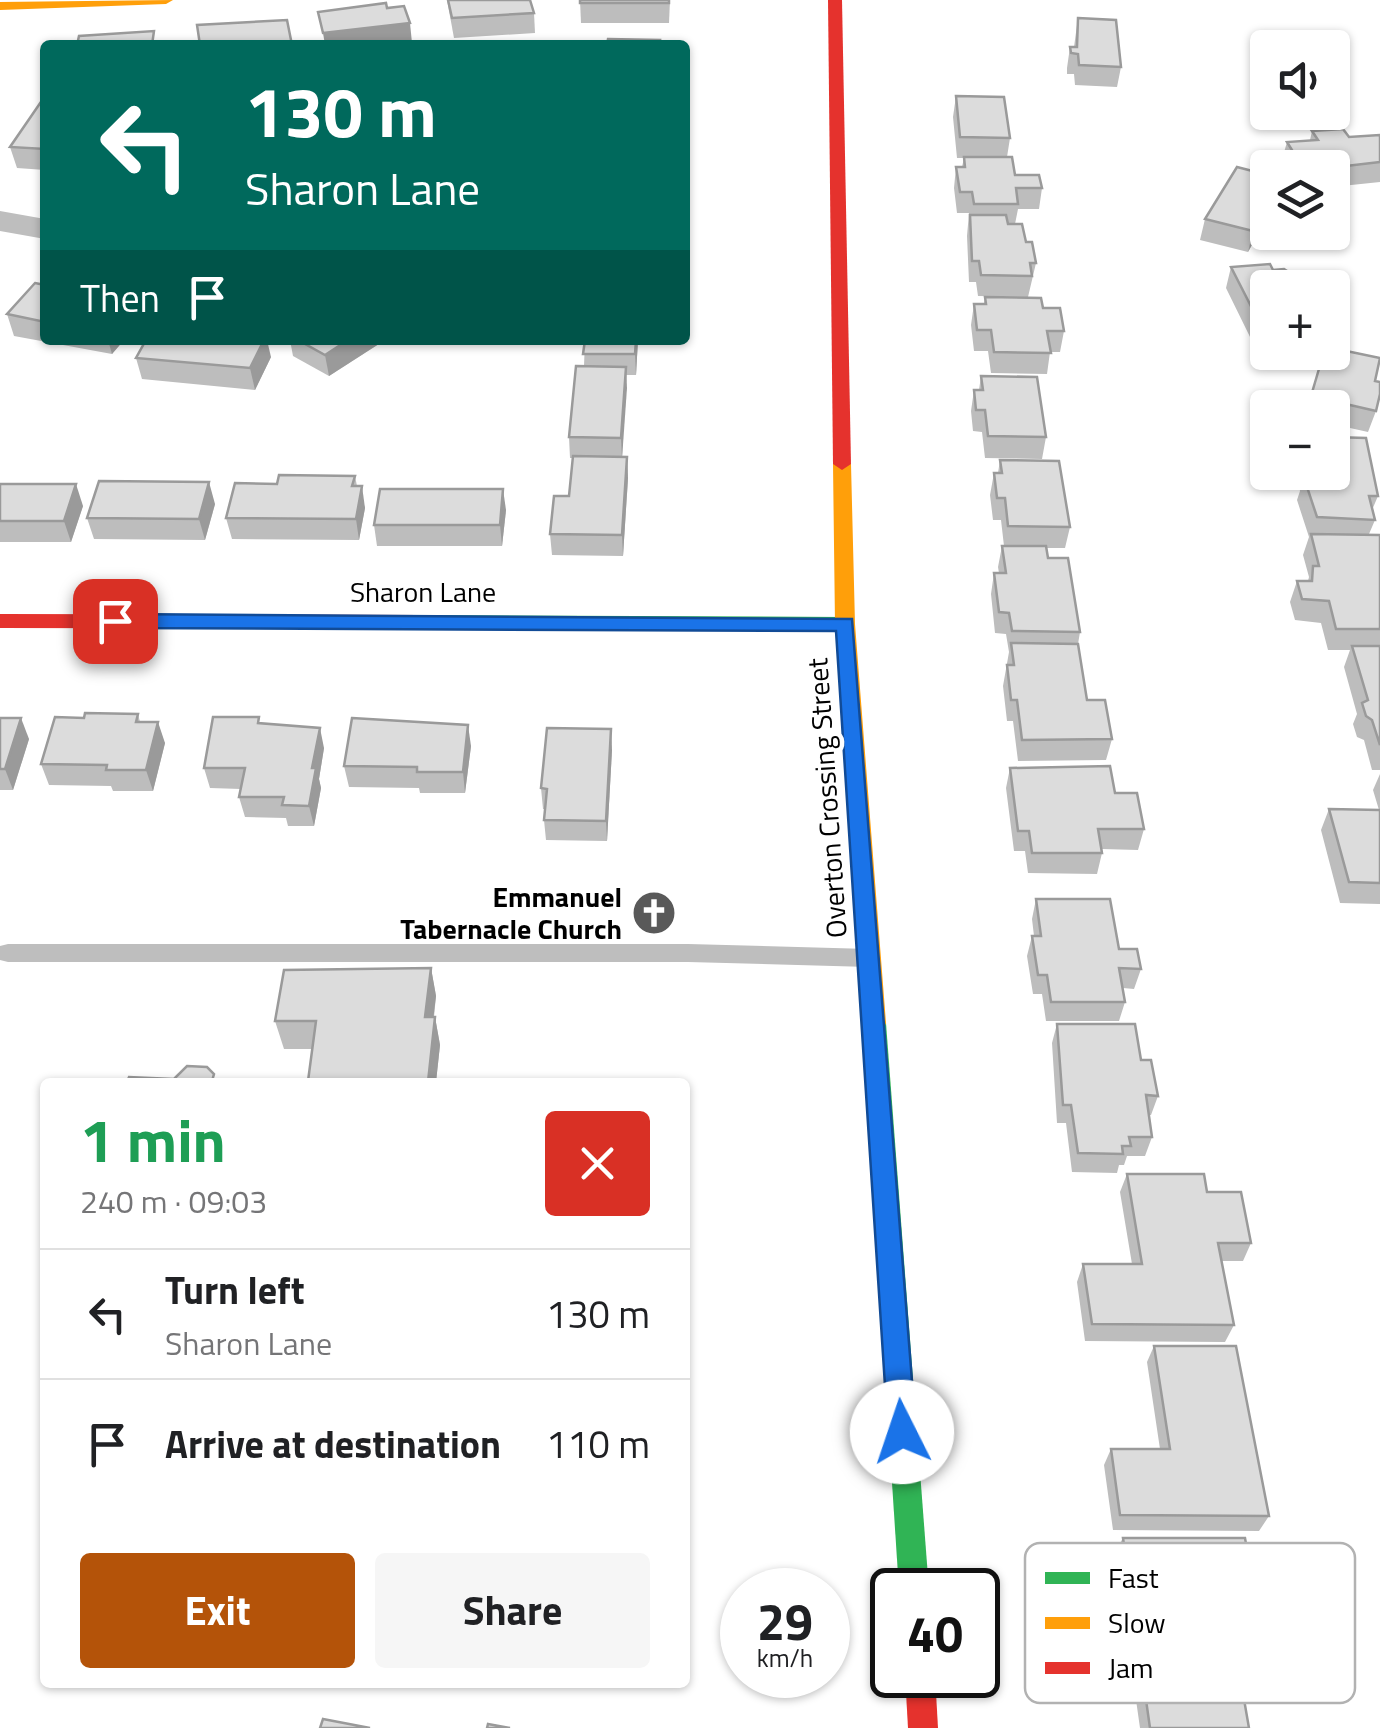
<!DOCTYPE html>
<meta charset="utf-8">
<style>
body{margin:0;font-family:"Titillium Web",sans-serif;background:#f6f6f6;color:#202124;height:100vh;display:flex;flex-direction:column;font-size:38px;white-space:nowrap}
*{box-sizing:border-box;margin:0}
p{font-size:32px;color:#757577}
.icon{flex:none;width:55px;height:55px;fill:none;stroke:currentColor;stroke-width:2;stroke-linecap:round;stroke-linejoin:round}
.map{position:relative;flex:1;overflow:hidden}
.details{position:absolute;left:40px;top:1078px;width:650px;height:610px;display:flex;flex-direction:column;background:#fff;border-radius:10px;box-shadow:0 2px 8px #0004}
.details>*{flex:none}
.banner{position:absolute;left:40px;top:40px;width:650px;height:305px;border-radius:10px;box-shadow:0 2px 8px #0004;background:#00695c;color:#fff;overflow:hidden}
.controls{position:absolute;left:1250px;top:30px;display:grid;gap:20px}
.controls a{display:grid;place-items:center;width:100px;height:100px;border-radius:10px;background:#fff;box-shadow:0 2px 8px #0004;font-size:50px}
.speed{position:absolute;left:720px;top:1568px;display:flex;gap:20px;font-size:50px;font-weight:700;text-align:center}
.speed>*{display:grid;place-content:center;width:130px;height:130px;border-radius:50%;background:#fff;box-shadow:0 2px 8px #0004;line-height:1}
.speed small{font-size:25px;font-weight:400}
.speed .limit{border:5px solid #111;border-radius:15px;background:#fff;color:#111}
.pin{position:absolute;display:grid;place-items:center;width:85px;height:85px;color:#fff;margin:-42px;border-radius:20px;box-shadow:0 5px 15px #0006}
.me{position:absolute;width:110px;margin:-55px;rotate:356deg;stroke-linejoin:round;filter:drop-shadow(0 0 8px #0008)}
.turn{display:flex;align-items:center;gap:35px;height:210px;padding:0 40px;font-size:45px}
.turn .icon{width:130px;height:130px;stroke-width:2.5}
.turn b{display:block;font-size:70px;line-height:85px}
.then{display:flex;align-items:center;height:95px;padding:0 40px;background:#0003;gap:20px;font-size:38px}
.round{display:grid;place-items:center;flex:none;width:105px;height:105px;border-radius:10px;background:#f6f6f6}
.summary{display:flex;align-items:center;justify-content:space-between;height:170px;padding:0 40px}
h1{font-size:60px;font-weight:700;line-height:75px;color:#1e9e55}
.cta{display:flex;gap:20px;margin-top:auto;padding:20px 40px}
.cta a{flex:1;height:115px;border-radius:10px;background:#b45309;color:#fff;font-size:40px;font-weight:700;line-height:115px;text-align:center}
.cta a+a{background:#f6f6f6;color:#202124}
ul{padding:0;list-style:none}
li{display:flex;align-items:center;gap:30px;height:130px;padding:0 40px;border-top:2px solid #e0e0e0}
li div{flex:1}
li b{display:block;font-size:38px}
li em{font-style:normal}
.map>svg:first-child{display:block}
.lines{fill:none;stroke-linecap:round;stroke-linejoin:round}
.lane{fill:#bebebe;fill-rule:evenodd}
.street{fill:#bebebe;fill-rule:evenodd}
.fast{fill:#30b455;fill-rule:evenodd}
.slow{fill:#ff9f0a;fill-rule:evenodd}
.jam{fill:#e5322d;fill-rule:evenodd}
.wall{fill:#bdbdbd}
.shaded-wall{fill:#9a9a9a}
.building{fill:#dcdcdc;stroke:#9a9a9a;stroke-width:2.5}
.route{fill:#1a73e8;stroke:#114b97;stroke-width:2.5}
.labels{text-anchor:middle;stroke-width:9;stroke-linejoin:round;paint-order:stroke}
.street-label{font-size:28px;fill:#000;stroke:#fff}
.poi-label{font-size:28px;font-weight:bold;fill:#000;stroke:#fff;text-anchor:end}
.key{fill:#fff;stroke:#b2b2b2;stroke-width:2.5}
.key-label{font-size:28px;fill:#000}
</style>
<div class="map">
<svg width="1380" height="1728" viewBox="0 0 1380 1728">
<rect width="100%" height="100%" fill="#fff"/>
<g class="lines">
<path class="lane" d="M 8,944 L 688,944 L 869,949 L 877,951 L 881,958 L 877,965 L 869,967 L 688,962 L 8,962 L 0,960 L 0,946 Z"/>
<path class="street" d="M 0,211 L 45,219 L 45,239 L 0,231 Z"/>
<g class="fast">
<path d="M 422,615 L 845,617 L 855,624 L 845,631 L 422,629 L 412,622 Z"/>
<path d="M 874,1013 L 883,1016 L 886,1023 L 929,1590 L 899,1590 L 862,1023 L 865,1016 Z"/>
</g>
<g class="slow">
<path d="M 173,0 L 166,4 L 0,10 L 0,2 Z"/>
<path d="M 842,458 L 851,464 L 855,624 L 886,1023 L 883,1030 L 874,1033 L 865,1030 L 862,1023 L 835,624 L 833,464 Z"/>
</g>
<g class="jam">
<path d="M 828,0 L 842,0 L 851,464 L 842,470 L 833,464 Z"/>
<path d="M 0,614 L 422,615 L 432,622 L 422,629 L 0,628 Z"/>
<path d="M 905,1675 L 935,1675 L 938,1728 L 908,1728 Z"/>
</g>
</g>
<g class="wall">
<path d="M 447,0 L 534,13 L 535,33 L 454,38 Z"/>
<path d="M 580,0 L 670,0 L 669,23 L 581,23 Z"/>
<path d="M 1078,18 L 1121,67 L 1117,87 L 1075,85 L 1074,74 L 1067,74 L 1067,68 L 1070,47 L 1074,47 Z"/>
<path d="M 45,96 L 45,170 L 17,168 L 10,147 Z"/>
<path d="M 956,96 L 1010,138 L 1007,157 L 1015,175 L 1042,188 L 1039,209 L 1018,209 L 1015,224 L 1036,263 L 1028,297 L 978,296 L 976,282 L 969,282 L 967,236 L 969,213 L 957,213 L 954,188 L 956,167 L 962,167 L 964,158 L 957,158 L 953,117 Z"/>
<path d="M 1312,131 L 1349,137 L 1380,135 L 1380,182 L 1332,187 L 1332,168 L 1284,168 L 1281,163 L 1287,142 L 1310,140 Z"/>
<path d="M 1268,175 L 1268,224 L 1264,223 L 1248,252 L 1200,240 L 1205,219 Z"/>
<path d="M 1231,267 L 1273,270 L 1293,283 L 1268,288 L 1268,340 L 1252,341 L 1226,288 Z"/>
<path d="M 45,285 L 45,340 L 124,340 L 112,354 L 14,336 L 7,314 Z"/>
<path d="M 985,297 L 1043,308 L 1064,331 L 1060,352 L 1050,352 L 1047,374 L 991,373 L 988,351 L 974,351 L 971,325 L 974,304 L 984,304 Z"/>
<path d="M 290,340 L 385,340 L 329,376 L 293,356 Z"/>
<path d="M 585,340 L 638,340 L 636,375 L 626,375 L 622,456 L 627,457 L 628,478 L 623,556 L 552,555 L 550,534 L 569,496 L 573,458 L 570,458 L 569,437 L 584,366 Z"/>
<path d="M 1324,352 L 1375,381 L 1376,411 L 1368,432 L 1332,424 L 1332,408 L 1308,408 Z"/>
<path d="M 271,357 L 255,390 L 142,379 L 136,358 Z"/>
<path d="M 981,376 L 1046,437 L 1042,459 L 985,458 L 982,432 L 973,431 L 971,411 L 974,390 L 979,390 Z"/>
<path d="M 1000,460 L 1070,527 L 1065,548 L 1047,548 L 1048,558 L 1080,632 L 1078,644 L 1087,700 L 1112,739 L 1106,760 L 1018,761 L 1013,721 L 1007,721 L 1003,686 L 1009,652 L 1006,634 L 995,633 L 991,594 L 994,573 L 999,573 L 998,567 L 1002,546 L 1004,546 L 1001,520 L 993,520 L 990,495 L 994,473 L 998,473 Z"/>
<path d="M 1296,472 L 1332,472 L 1378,496 L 1372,510 L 1375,520 L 1369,534 L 1380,535 L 1380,770 L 1372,770 L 1364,740 L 1357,737 L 1353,724 L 1357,714 L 1344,667 L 1350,650 L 1328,650 L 1321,623 L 1295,620 L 1290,602 L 1297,581 L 1308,581 L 1309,577 L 1303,555 L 1309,537 L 1297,500 L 1300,491 Z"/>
<path d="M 355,476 L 357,486 L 365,508 L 359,540 L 232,539 L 226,518 L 277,484 Z"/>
<path d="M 0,484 L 83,506 L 71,542 L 0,542 Z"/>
<path d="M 215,504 L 205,540 L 94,539 L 87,518 Z"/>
<path d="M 506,510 L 502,546 L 377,546 L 374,525 Z"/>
<path d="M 138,714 L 140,722 L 165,743 L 153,791 L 113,791 L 111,786 L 49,785 L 41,764 L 84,718 Z"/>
<path d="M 0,718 L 29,739 L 13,790 L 0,790 Z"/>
<path d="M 261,723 L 324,748 L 319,779 L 321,788 L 314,826 L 288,826 L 286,818 L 245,817 L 239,797 L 241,789 L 210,788 L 204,768 Z"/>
<path d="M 471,746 L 465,793 L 420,793 L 419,788 L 349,787 L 344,766 Z"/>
<path d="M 612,750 L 607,841 L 546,840 L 544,820 L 545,809 L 543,809 L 541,788 Z"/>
<path d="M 1010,768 L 1115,793 L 1144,829 L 1138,850 L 1102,849 L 1102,853 L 1097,874 L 1028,873 L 1025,851 L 1014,851 L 1006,788 Z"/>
<path d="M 1380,774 L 1380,904 L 1340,903 L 1321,830 L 1329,809 L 1379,810 L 1373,790 Z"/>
<path d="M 1036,899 L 1119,949 L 1141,969 L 1134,989 L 1123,988 L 1125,1002 L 1119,1021 L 1046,1021 L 1042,994 L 1033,994 L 1027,956 L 1032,936 L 1034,936 L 1032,919 Z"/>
<path d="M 431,968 L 436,996 L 434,1017 L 435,1017 L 440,1045 L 436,1082 L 308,1082 L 312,1049 L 284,1049 L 275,1021 Z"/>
<path d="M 1057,1024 L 1141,1060 L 1158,1096 L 1151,1115 L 1149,1115 L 1152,1137 L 1145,1156 L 1127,1156 L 1124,1165 L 1119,1165 L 1117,1173 L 1072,1172 L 1066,1123 L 1057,1123 L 1052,1043 Z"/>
<path d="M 1127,1174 L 1207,1192 L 1251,1243 L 1243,1261 L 1221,1261 L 1234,1325 L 1225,1342 L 1085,1341 L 1077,1282 L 1083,1264 L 1132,1264 L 1120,1192 Z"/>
<path d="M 1154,1346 L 1269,1516 L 1259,1531 L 1113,1530 L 1104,1465 L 1111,1449 L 1160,1449 L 1147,1362 Z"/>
<path d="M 1123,1538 L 1267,1665 L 1257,1678 L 1240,1678 L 1249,1728 L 1140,1728 L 1115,1552 Z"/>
</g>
<g class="shaded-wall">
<path d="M 410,23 L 412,43 L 398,45 L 325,45 L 323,33 Z"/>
<path d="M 1268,206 L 1264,223 L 1248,252 L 1253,231 Z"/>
<path d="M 108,340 L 124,340 L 112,354 Z"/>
<path d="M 264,340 L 267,340 L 271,357 L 255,390 L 250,368 Z"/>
<path d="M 348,340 L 385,340 L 329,376 L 325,355 Z"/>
<path d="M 636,340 L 638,340 L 636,375 L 635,354 Z"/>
<path d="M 626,367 L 627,388 L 622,459 L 621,438 Z"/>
<path d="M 627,457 L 628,478 L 623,556 L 622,535 Z"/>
<path d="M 209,482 L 215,504 L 205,540 L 199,519 Z"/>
<path d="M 76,484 L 83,506 L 71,542 L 64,521 Z"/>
<path d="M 362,486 L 365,508 L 359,540 L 356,519 Z"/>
<path d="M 503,489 L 506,510 L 502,546 L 500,525 Z"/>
<path d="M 21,718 L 29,739 L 13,790 L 5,769 Z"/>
<path d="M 158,722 L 165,743 L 153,791 L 146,770 Z"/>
<path d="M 468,725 L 471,746 L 465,793 L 463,772 Z"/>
<path d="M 320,728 L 324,748 L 319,779 L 321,788 L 314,826 L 309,806 L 312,768 Z"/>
<path d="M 611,729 L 612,750 L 607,841 L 606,821 Z"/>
<path d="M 431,968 L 436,996 L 430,1045 L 425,1017 Z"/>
<path d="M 435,1017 L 440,1045 L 436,1082 L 428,1082 Z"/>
</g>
<g class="building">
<path d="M 448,0 L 530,0 L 534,13 L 452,18 Z"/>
<rect x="580" y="0" width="89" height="3"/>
<path d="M 386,3 L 387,8 L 404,6 L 410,23 L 323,33 L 318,12 Z"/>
<path d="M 1078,18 L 1116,20 L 1121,67 L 1079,65 L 1078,54 L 1071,53 L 1070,47 L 1077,47 Z"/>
<path d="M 287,20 L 292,45 L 200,45 L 197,25 Z"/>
<path d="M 154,31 L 152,45 L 77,45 L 79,36 Z"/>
<path d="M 608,39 L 660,40 L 659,45 L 607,45 Z"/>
<path d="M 45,96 L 45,149 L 10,147 Z"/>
<path d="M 956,96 L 1004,97 L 1010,138 L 960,137 Z"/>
<path d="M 1343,129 L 1349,137 L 1380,135 L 1380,162 L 1329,168 L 1303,168 L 1287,142 L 1318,140 L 1312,131 Z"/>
<path d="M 964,157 L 1012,157 L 1015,175 L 1039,175 L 1042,188 L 1016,188 L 1018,204 L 974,204 L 972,192 L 960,192 L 956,167 L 965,167 Z"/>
<path d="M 1237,167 L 1268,175 L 1268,206 L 1253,231 L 1205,219 Z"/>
<path d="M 970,215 L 1006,215 L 1008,224 L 1022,224 L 1026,242 L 1032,242 L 1036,263 L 1030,263 L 1032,276 L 981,275 L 979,261 L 972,261 Z"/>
<path d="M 1270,264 L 1273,270 L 1284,269 L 1293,275 L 1293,283 L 1295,288 L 1268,288 L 1268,319 L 1258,320 L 1231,267 Z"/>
<path d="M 35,283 L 45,285 L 45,322 L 7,314 Z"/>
<path d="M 985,297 L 1041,298 L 1043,308 L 1060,308 L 1064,331 L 1047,331 L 1051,353 L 994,352 L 991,330 L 977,330 L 974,304 L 986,304 Z"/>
<path d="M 146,340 L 264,340 L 250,368 L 136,358 Z"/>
<path d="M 298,340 L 348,340 L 325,355 Z"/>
<path d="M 585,340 L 636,340 L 635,354 L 583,354 Z"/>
<path d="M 1332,348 L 1380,358 L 1375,381 L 1380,382 L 1380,394 L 1376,411 L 1311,396 L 1324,352 L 1332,352 Z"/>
<path d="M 576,366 L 626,367 L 621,438 L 569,437 Z"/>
<path d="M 981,376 L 1037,377 L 1046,437 L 988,436 L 985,410 L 976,410 L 974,390 L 983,390 Z"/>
<path d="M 1332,437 L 1366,438 L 1378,496 L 1369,496 L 1375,520 L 1317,517 L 1304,478 L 1309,479 L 1307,472 L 1332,472 Z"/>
<path d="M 573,456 L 627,457 L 622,535 L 550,534 L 554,496 L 569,496 Z"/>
<path d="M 1000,460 L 1059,461 L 1070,527 L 1008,526 L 1005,498 L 997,498 L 994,473 L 1002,473 Z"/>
<path d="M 279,475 L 355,476 L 352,486 L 362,486 L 356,519 L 226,518 L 235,483 L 277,484 Z"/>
<path d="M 99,481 L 209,482 L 199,519 L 87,518 Z"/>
<path d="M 0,484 L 76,484 L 64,521 L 0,521 Z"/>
<path d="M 380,489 L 503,489 L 500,525 L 374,525 Z"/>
<path d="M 1311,534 L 1380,535 L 1380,629 L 1336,629 L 1329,601 L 1302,599 L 1297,581 L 1312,581 L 1313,566 L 1319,566 Z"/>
<path d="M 1002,546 L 1046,546 L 1048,558 L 1068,558 L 1080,632 L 1012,631 L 1009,613 L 999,612 L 994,573 L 1006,573 Z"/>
<path d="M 1011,643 L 1078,644 L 1087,700 L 1105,700 L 1112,739 L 1022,740 L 1017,700 L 1011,700 L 1007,665 L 1014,665 Z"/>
<path d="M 1352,646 L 1380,646 L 1380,745 L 1372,720 L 1366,716 L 1362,703 L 1368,700 Z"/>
<path d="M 85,713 L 138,714 L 136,722 L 158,722 L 146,770 L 106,770 L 107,765 L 41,764 L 55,717 L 84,718 Z"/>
<path d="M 213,717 L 259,717 L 258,723 L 320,728 L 312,768 L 316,768 L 309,806 L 282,805 L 284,797 L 239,797 L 245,768 L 204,768 Z"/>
<path d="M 0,718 L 21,718 L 5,769 L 0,769 Z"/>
<path d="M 352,718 L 468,725 L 463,772 L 417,772 L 417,767 L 344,766 Z"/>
<path d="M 547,728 L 611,729 L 606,821 L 544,820 L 547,789 L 541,788 Z"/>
<path d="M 1110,766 L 1115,793 L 1137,793 L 1144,829 L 1098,829 L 1102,853 L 1032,853 L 1029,831 L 1018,831 L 1010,768 Z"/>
<path d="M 1329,809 L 1380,810 L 1380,883 L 1349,882 Z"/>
<path d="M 1036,899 L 1110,899 L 1119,949 L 1137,949 L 1141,969 L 1119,968 L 1125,1002 L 1051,1002 L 1047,975 L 1038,975 L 1032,936 L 1041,936 Z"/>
<path d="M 431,968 L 425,1017 L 435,1017 L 428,1082 L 308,1081 L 316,1021 L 275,1021 L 284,970 Z"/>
<path d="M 1057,1024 L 1135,1024 L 1141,1060 L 1151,1060 L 1158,1096 L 1146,1095 L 1152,1137 L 1129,1137 L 1131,1146 L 1122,1146 L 1123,1154 L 1078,1153 L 1071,1105 L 1063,1105 Z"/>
<path d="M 187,1066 L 207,1067 L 214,1074 L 212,1081 L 252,1082 L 127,1082 L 129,1077 L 174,1079 Z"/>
<path d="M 1127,1174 L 1204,1174 L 1207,1192 L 1241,1192 L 1251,1243 L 1218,1243 L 1234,1325 L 1092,1324 L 1083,1264 L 1142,1264 Z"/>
<path d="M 1154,1346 L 1236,1346 L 1269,1516 L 1120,1515 L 1111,1449 L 1170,1449 Z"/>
<path d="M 1123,1538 L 1245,1538 L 1267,1665 L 1238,1665 L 1249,1728 L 1150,1728 Z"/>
<path d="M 323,1719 L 370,1728 L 320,1728 Z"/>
<path d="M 488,1724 L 510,1728 L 487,1728 Z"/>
</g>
<path class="route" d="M 115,614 L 852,619 L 916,1432 L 912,1442 L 902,1446 L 892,1442 L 888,1432 L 836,631 L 115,628 L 105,621 Z"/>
<defs>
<symbol id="church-disc" viewBox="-11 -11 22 22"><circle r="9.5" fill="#595959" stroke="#fff"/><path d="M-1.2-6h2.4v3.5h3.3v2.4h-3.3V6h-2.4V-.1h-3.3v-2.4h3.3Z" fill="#fff"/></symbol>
</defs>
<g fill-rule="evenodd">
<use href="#church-disc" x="629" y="888" width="50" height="50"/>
</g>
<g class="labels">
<g class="street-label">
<text x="423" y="602">Sharon Lane</text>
<text transform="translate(827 798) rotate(-94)" y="10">Overton Crossing Street</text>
</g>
<g class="poi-label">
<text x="622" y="907">Emmanuel<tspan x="622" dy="32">Tabernacle Church</tspan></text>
</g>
</g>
<rect x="1025" y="1543" width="330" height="160" rx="15" class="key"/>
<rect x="1045" y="1572" width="45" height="12" fill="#30b455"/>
<rect x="1045" y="1617" width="45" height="12" fill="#ff9f0a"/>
<rect x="1045" y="1662" width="45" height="12" fill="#e5322d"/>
<g class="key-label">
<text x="1108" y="1588">Fast</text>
<text x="1108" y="1633">Slow</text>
<text x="1108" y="1678">Jam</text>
</g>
</svg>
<div class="controls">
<a><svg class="icon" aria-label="sound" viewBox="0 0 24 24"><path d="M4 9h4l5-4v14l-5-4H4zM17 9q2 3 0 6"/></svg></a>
<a><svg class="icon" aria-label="layers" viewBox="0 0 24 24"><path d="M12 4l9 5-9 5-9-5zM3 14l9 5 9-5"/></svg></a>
<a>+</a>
<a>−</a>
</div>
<div class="speed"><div>29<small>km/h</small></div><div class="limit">40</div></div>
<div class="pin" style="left:115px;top:621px;background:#d93025"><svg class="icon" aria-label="arrive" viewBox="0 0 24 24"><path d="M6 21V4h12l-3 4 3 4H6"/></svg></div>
<svg class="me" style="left:902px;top:1432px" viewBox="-20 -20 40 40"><circle r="19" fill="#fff"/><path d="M0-13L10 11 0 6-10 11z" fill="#1a73e8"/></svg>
<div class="banner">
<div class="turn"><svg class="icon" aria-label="left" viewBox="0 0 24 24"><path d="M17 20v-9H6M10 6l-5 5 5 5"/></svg><div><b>130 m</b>Sharon Lane</div></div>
<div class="then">Then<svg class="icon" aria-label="arrive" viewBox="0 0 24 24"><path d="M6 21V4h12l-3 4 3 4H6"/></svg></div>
</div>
<section class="details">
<div class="summary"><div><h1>1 min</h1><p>240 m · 09:03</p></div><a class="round" style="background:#d93025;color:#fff"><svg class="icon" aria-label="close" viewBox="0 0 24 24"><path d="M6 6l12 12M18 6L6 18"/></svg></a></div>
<ul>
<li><svg class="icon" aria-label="left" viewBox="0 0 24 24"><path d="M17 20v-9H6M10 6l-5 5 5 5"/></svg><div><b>Turn left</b><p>Sharon Lane</p></div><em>130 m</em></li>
<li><svg class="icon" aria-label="arrive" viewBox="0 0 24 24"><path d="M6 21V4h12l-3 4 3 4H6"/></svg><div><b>Arrive at destination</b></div><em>110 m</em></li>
</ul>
<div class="cta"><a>Exit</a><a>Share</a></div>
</section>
</div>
